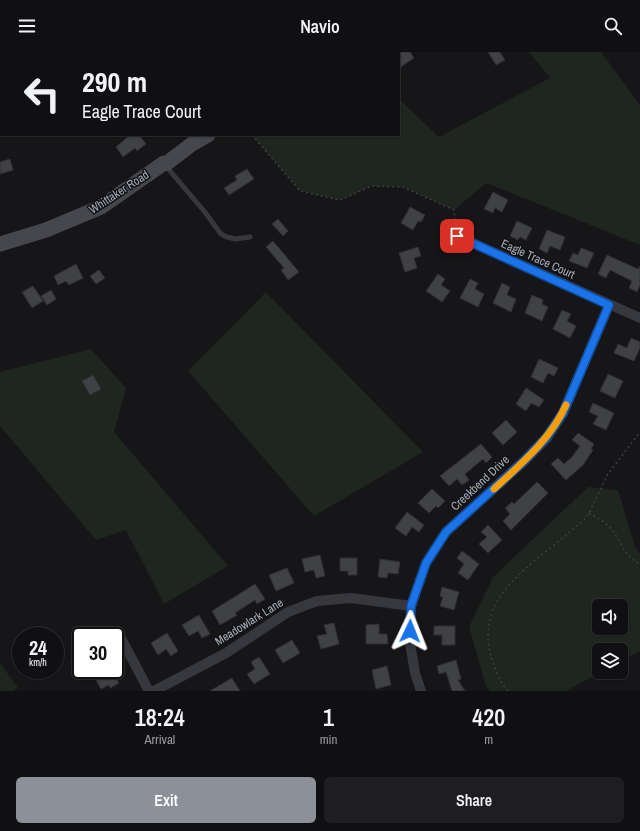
<!DOCTYPE html>
<style>
body{margin:0;font-family:"Archivo Narrow",sans-serif;background:#1e1e20;color:#f1f3f6;height:100vh;display:flex;flex-direction:column;font-size:15px;white-space:nowrap}
*{box-sizing:border-box;margin:0}
p{font-size:13px;color:#9c9d9f}
.icon{flex:none;width:22px;height:22px;fill:none;stroke:currentColor;stroke-width:2;stroke-linecap:round;stroke-linejoin:round}
.map{position:relative;height:639px;overflow:hidden}
.panel{display:flex;flex-direction:column;background:#101012;flex:1}
.panel>*{flex:none}
.hud{position:absolute;left:0px;top:0px;width:400px;height:84px;box-shadow:0 1px 3px #0004,0 0 0 1px #303032;background:#101012;color:#f1f3f6;overflow:hidden}
.buttons{position:absolute;left:592px;top:547px;display:grid;gap:8px}
.buttons a{display:grid;place-items:center;width:36px;height:36px;border-radius:6px;background:#101012;box-shadow:0 1px 3px #0004,0 0 0 1px #303032;font-size:20px}
.speed{position:absolute;left:12px;top:575px;display:flex;gap:8px;font-size:20px;font-weight:700;text-align:center}
.speed>*{display:grid;place-content:center;width:52px;height:52px;border-radius:50%;background:#101012;box-shadow:0 1px 3px #0004,0 0 0 1px #303032;line-height:1}
.speed small{font-size:10px;font-weight:400}
.speed .limit{border:2px solid #111;border-radius:6px;background:#fff;color:#111}
.pin{position:absolute;display:grid;place-items:center;width:34px;height:34px;color:#fff;margin:-17px;border-radius:8px;box-shadow:0 2px 6px #0006}
.me{position:absolute;width:44px;margin:-22px;rotate:2deg;stroke-linejoin:round;filter:drop-shadow(0 0 3px #0008)}
.turn{display:flex;align-items:center;gap:14px;height:84px;padding:0 16px;font-size:18px}
.turn .icon{width:52px;height:52px;stroke-width:2.5}
.turn b{display:block;font-size:28px;line-height:34px}
.eta{display:flex;justify-content:space-evenly;align-items:center;height:68px;text-align:center}
.eta b{font-size:24px;font-weight:600;line-height:28px}
.button{display:flex;gap:8px;margin-top:auto;padding:8px 16px}
.button a{flex:1;height:46px;border-radius:6px;background:#8c9099;color:#fff;font-size:16px;font-weight:600;line-height:46px;text-align:center}
.button a+a{background:#1e1e20;color:#f1f3f6}
header{display:flex;justify-content:space-between;align-items:center;height:52px;padding:0 16px;background:#101012;font-size:18px;font-weight:600}
.map>svg:first-child{display:block}
.green{fill:#1e261f;fill-rule:evenodd}
.lines{fill:none;stroke-linecap:round;stroke-linejoin:round}
.stream{stroke:#2c353c;stroke-width:2.5}
.building{fill:#404145;stroke:#303034}
.path{stroke:#3d3f44;stroke-width:1.5;stroke-dasharray:2 3;stroke-linecap:butt}
.lane{stroke:#37383d;stroke-width:5}
.street{stroke:#37383d;stroke-width:10}
.secondary{stroke:#45474d;stroke-width:15}
.route-casing{stroke:#114b97;stroke-width:10}
.route{stroke:#1a73e8;stroke-width:7}
.slow{stroke:#f59e0b;stroke-width:7}
.labels{text-anchor:middle;stroke-width:3;stroke-linejoin:round;paint-order:stroke}
.street-label{font-size:12px;fill:#a8adb8;stroke:#111113}
</style>
<header><svg class="icon" aria-label="menu" viewBox="0 0 24 24"><path d="M4 6h16M4 12h16M4 18h16"/></svg>Navio<svg class="icon" aria-label="search" viewBox="0 0 24 24"><circle cx="10" cy="10" r="6"/><path d="M15 15l6 6"/></svg></header>
<div class="map">
<svg width="640" height="639" viewBox="0 0 640 639">
<rect width="100%" height="100%" fill="#161618"/>
<g class="green">
<path d="M 529,0 L 601,0 L 640,53 L 640,193 L 486,131 L 454,158 L 403,135 L 372,134 L 340,148 L 300,139 L 252,83 L 399,83 L 399,47 L 439,85 L 550,26 Z"/>
<path d="M 266,240 L 423,400 L 314,464 L 188,319 Z"/>
<path d="M 91,297 L 126,336 L 114,380 L 228,514 L 164,552 L 126,478 L 96,488 L 0,374 L 0,320 Z"/>
<path d="M 588,435 L 618,438 L 635,495 L 640,502 L 640,599 L 621,609 L 621,598 L 599,598 L 599,620 L 601,620 L 566,639 L 490,639 L 486,634 L 469,575 L 493,525 ZM 599,554 L 621,554 L 621,576 L 599,576 Z"/>
<path d="M 0,611 L 18,636 L 13,639 L 0,639 Z"/>
</g>
<g class="lines">
<g class="stream">
<path d="M 40,1 L 42,0"/>
<path d="M 0,27 L 1,27"/>
</g>
</g>
<g class="building">
<path d="M 399,0 L 410,0 L 414,6 L 399,16 Z"/>
<path d="M 488,0 L 500,0 L 505,8 L 496,13 Z"/>
<path d="M 130,83 L 139,83 L 146,92 L 137,99 L 135,96 L 123,105 L 116,95 Z"/>
<path d="M 10,107 L 13,118 L 0,122 L 0,110 Z"/>
<path d="M 247,117 L 254,127 L 229,143 L 224,136 L 237,128 L 235,124 Z"/>
<path d="M 493,140 L 508,148 L 502,160 L 495,156 L 493,161 L 484,157 Z"/>
<path d="M 410,155 L 425,163 L 421,170 L 418,169 L 413,178 L 401,171 Z"/>
<path d="M 278,167 L 288,179 L 283,184 L 272,172 Z"/>
<path d="M 517,169 L 532,176 L 526,188 L 520,185 L 518,188 L 510,184 Z"/>
<path d="M 547,178 L 565,185 L 560,198 L 550,194 L 547,201 L 539,197 Z"/>
<path d="M 273,189 L 299,220 L 288,228 L 281,218 L 284,216 L 266,195 Z"/>
<path d="M 418,195 L 421,204 L 414,206 L 417,216 L 405,220 L 399,201 Z"/>
<path d="M 581,196 L 594,201 L 587,216 L 569,209 L 573,201 L 578,203 Z"/>
<path d="M 607,203 L 638,217 L 640,214 L 640,233 L 637,240 L 629,236 L 632,229 L 610,218 L 606,226 L 598,222 Z"/>
<path d="M 76,212 L 83,226 L 69,233 L 66,229 L 58,233 L 54,224 Z"/>
<path d="M 99,218 L 105,226 L 96,232 L 90,224 Z"/>
<path d="M 438,222 L 445,227 L 441,233 L 450,239 L 442,250 L 426,239 Z"/>
<path d="M 470,227 L 478,231 L 475,237 L 484,242 L 478,255 L 460,246 Z"/>
<path d="M 502,231 L 510,235 L 507,243 L 516,247 L 511,260 L 493,251 Z"/>
<path d="M 33,234 L 43,249 L 32,256 L 22,240 Z"/>
<path d="M 51,238 L 56,247 L 47,253 L 41,244 Z"/>
<path d="M 532,243 L 543,248 L 542,252 L 548,255 L 542,269 L 525,261 Z"/>
<path d="M 562,258 L 571,262 L 567,269 L 576,274 L 570,286 L 553,277 Z"/>
<path d="M 631,286 L 640,290 L 640,296 L 634,309 L 614,301 L 618,292 L 627,296 Z"/>
<path d="M 539,307 L 558,316 L 554,324 L 548,321 L 543,331 L 531,325 Z"/>
<path d="M 608,322 L 623,329 L 615,346 L 600,339 Z"/>
<path d="M 93,323 L 101,337 L 90,343 L 82,329 Z"/>
<path d="M 526,336 L 544,348 L 539,355 L 531,351 L 526,359 L 516,352 Z"/>
<path d="M 593,351 L 614,361 L 606,378 L 593,372 L 598,364 L 589,360 Z"/>
<path d="M 506,368 L 517,380 L 503,393 L 492,381 Z"/>
<path d="M 578,381 L 594,392 L 591,397 L 593,398 L 583,413 L 566,428 L 551,412 L 558,406 L 564,412 L 572,405 L 580,394 L 572,388 Z"/>
<path d="M 481,392 L 492,405 L 486,411 L 483,407 L 465,422 L 469,428 L 462,433 L 457,427 L 449,434 L 440,424 Z"/>
<path d="M 537,430 L 548,441 L 511,478 L 503,469 L 510,462 L 505,456 L 512,450 L 514,452 Z"/>
<path d="M 432,437 L 445,449 L 438,456 L 436,454 L 429,461 L 418,451 Z"/>
<path d="M 407,460 L 424,473 L 419,480 L 412,475 L 406,484 L 395,476 Z"/>
<path d="M 488,473 L 502,488 L 488,501 L 479,492 L 487,485 L 481,480 Z"/>
<path d="M 462,499 L 479,512 L 468,528 L 458,521 L 464,512 L 457,506 Z"/>
<path d="M 320,503 L 325,524 L 316,526 L 314,518 L 305,520 L 302,507 Z"/>
<path d="M 340,506 L 357,506 L 357,523 L 348,523 L 348,519 L 340,519 Z"/>
<path d="M 380,507 L 400,510 L 398,522 L 388,521 L 387,526 L 378,525 Z"/>
<path d="M 287,516 L 294,531 L 276,539 L 269,523 Z"/>
<path d="M 255,532 L 265,547 L 257,552 L 255,548 L 235,561 L 237,563 L 220,573 L 212,559 Z"/>
<path d="M 442,535 L 459,540 L 454,558 L 440,554 L 443,545 L 440,544 Z"/>
<path d="M 199,563 L 210,582 L 202,586 L 198,579 L 189,584 L 182,573 Z"/>
<path d="M 334,571 L 339,592 L 321,597 L 317,584 L 327,582 L 324,573 Z"/>
<path d="M 379,572 L 379,582 L 387,582 L 388,592 L 366,592 L 366,573 Z"/>
<path d="M 434,574 L 455,574 L 455,593 L 442,593 L 442,583 L 434,583 Z"/>
<path d="M 167,581 L 178,599 L 171,604 L 166,597 L 158,603 L 151,591 Z"/>
<path d="M 292,588 L 300,601 L 283,611 L 275,598 Z"/>
<path d="M 259,605 L 270,622 L 254,632 L 247,622 L 255,617 L 251,610 Z"/>
<path d="M 456,608 L 461,627 L 458,628 L 465,639 L 452,639 L 446,620 L 439,622 L 437,614 Z"/>
<path d="M 387,614 L 391,633 L 376,637 L 372,618 Z"/>
<path d="M 105,618 L 112,618 L 119,631 L 110,636 L 109,633 L 101,637 L 94,624 Z"/>
<path d="M 232,626 L 240,639 L 210,639 Z"/>
</g>
<g class="lines">
<g class="path">
<path d="M 252,83 L 300,139 L 340,148 L 372,134 L 403,135 L 454,158 L 456,176"/>
<path d="M 589,461 L 601,468 L 612,477 L 627,502 L 640,513"/>
<path d="M 508,639 C 500,631 496,620 493,610 C 475,560 509,529 544,501 C 558,490 571,479 584,468 L 589,461 L 608,422 L 640,380"/>
</g>
<path class="lane" d="M 165,113 L 204,159 L 221,182 L 227,185 L 235,187 L 250,185"/>
<g class="street">
<path d="M 457,184 L 640,266"/>
<path d="M 121,586 L 149,639"/>
<path d="M 154,639 L 226,601 L 288,560 L 317,549 L 351,546 L 411,554"/>
<path d="M 421,639 L 415,621 L 410,591 L 411,554 L 426,511 L 446,480 L 524,409 L 547,386 L 563,361 L 609,253"/>
</g>
<g class="secondary">
<path d="M 326,1 L 327,0"/>
<path d="M 0,192 L 46,178 L 101,155 L 164,111 L 167,111 L 192,92 L 208,83"/>
</g>
</g>
<g class="lines">
<defs>
<path id="route" d="M 410,579 L 411,554 L 426,511 L 446,480 L 524,409 L 546,386 L 563,361 L 609,253 L 457,184"/>
</defs>
<use href="#route" class="route-casing"/>
<use href="#route" class="route"/>
<path class="slow" d="M 494,437 C 521,412 551,387 566,353"/>
</g>
<g class="labels">
<g class="street-label">
<text transform="translate(119 140) rotate(-33)" y="4">Whittaker Road</text>
<text transform="translate(538 207) rotate(24)" y="4">Eagle Trace Court</text>
<text transform="translate(480 431) rotate(-43)" y="4">Creekbend Drive</text>
<text transform="translate(249 570) rotate(-32)" y="4">Meadowlark Lane</text>
</g>
</g>
</svg>
<div class="buttons">
<a><svg class="icon" aria-label="sound" viewBox="0 0 24 24"><path d="M4 9h4l5-4v14l-5-4H4zM17 9q2 3 0 6"/></svg></a>
<a><svg class="icon" aria-label="layers" viewBox="0 0 24 24"><path d="M12 4l9 5-9 5-9-5zM3 14l9 5 9-5"/></svg></a>
</div>
<div class="speed"><div>24<small>km/h</small></div><div class="limit">30</div></div>
<div class="pin" style="left:457px;top:184px;background:#d93025"><svg class="icon" aria-label="arrive" viewBox="0 0 24 24"><path d="M6 21V4h12l-3 4 3 4H6"/></svg></div>
<svg class="me" style="left:410px;top:579px" viewBox="-20 -20 40 40"><path d="M0-17L14 15 0 8-14 15z" fill="#1a73e8" stroke="#fff" stroke-width="4"/></svg>
<div class="hud">
<div class="turn"><svg class="icon" aria-label="left" viewBox="0 0 24 24"><path d="M17 20v-9H6M10 6l-5 5 5 5"/></svg><div><b>290 m</b>Eagle Trace Court</div></div>
</div>
</div>
<section class="panel">
<div class="eta">
<div><b>18:24</b><p>Arrival</p></div>
<div><b>1</b><p>min</p></div>
<div><b>420</b><p>m</p></div>
</div>
<div class="button"><a>Exit</a><a>Share</a></div>
</section>
